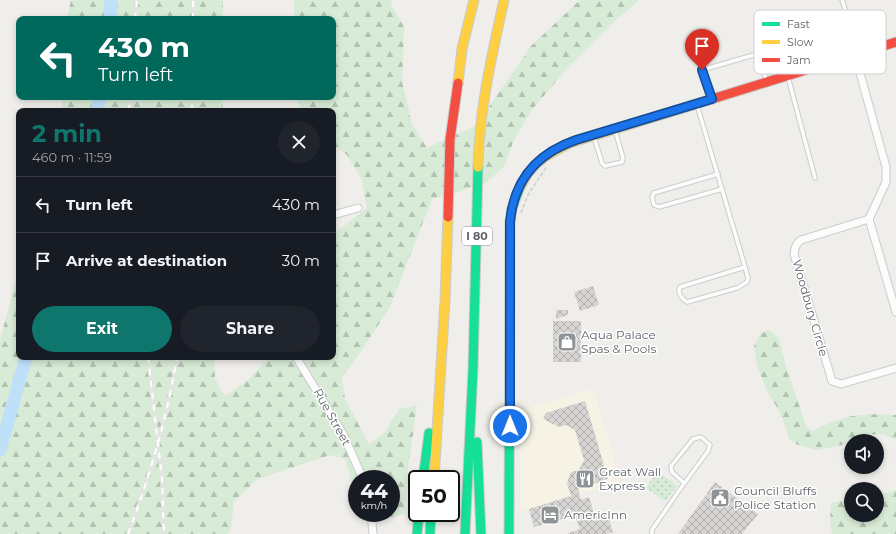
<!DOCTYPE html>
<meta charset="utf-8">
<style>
body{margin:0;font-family:Montserrat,sans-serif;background:#20242c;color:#f1f3f6;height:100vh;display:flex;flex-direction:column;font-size:15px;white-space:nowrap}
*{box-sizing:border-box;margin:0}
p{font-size:13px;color:#9ea1a6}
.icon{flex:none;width:22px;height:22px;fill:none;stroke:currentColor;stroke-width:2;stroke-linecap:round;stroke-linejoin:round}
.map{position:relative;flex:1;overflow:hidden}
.side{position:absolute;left:16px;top:108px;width:320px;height:252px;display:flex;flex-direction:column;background:#171b24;border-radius:8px;box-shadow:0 2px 6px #0003}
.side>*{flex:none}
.hud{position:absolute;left:16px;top:16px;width:320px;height:84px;border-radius:8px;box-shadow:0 2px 6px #0003;background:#00695c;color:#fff;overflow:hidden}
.buttons{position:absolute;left:844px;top:434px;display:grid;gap:8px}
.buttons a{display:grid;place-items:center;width:40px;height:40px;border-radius:50%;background:#171b24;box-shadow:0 2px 6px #0003;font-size:20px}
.speed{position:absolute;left:348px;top:470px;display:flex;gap:8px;font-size:20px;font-weight:700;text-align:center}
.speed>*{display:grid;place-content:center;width:52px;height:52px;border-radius:50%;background:#171b24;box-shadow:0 2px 6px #0003;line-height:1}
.speed small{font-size:10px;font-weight:400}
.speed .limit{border:2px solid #111;border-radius:6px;background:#fff;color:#111}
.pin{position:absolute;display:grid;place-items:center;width:34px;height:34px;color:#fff;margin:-41px -17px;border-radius:50% 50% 50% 0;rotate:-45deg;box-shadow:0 0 4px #0007}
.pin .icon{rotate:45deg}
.me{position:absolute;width:44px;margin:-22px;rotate:0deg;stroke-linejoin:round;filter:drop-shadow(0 0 3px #0008)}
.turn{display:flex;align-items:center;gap:14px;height:84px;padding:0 16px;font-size:18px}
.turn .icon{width:52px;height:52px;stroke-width:2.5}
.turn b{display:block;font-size:28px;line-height:34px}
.round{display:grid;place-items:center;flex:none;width:42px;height:42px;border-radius:21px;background:#20242c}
.overview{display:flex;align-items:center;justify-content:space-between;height:68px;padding:0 16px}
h1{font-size:24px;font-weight:700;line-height:30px;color:#0f766e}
.button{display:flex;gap:8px;margin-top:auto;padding:8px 16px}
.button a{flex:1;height:46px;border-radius:24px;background:#0f766e;color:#fff;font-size:16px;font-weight:700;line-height:46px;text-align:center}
.button a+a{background:#20242c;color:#f1f3f6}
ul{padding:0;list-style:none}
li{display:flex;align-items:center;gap:12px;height:56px;padding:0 16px;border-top:1px solid #363941}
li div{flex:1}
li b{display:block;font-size:15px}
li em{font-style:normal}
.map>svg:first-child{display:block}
.commercial{fill:#f7f3e4}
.forest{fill:url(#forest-firs)}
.park{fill:url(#park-dots)}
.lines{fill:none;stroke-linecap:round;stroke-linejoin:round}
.river{stroke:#bfe0f9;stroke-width:13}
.building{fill:url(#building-cross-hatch)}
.lane-casing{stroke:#cbcccc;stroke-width:5.5}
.street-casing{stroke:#cbcccc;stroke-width:9}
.fast-casing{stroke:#cacacb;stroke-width:11}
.slow-casing{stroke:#cacacb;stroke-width:11}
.jam-casing{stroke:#cacacb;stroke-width:11}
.path{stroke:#cacfcc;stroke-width:1.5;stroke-dasharray:4 2;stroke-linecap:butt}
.lane{stroke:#fdfcfc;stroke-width:3.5}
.street{stroke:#fdfcfc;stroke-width:7}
.fast{stroke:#16e098;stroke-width:9}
.slow{stroke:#ffcf43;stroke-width:9}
.jam{stroke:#f24e42;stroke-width:9}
.rail-casing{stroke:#e4e4e4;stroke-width:3.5}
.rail{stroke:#fff;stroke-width:2;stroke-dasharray:6;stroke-linecap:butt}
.route-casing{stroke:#114b97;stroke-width:10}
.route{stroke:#1a73e8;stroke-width:7}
.labels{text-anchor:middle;stroke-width:3;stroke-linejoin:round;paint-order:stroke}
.shield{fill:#fff;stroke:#8f9295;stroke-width:1}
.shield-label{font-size:11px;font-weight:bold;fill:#5f6368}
.street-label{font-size:12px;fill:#5f6368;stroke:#fff}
.poi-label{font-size:12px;fill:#5f6368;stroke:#fff;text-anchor:start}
.key{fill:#fff;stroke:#cfd0d2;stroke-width:1}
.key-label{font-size:11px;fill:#5f6368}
</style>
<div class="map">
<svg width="896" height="534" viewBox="0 0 896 534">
<defs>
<pattern id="forest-firs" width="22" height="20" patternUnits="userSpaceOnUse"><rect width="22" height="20" fill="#d8ebd6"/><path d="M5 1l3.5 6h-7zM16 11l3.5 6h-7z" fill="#b2c2b1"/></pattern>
<pattern id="park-dots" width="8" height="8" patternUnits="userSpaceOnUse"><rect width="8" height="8" fill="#d8ebd6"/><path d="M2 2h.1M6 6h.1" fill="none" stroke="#b2c2b1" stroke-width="1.8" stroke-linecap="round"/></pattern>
<pattern id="building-cross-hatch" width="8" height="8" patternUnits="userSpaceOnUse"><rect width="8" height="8" fill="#d6d5d3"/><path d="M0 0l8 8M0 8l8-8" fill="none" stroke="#b1b0af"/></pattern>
</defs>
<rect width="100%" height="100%" fill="#efeeea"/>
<path class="commercial" d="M 593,389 L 621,482 L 520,512 L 521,410 Z"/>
<g class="forest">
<path d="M 71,0 L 223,0 L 223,19 L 67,19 Z"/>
<path d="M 294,0 L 391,0 L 392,6 L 404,27 L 402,82 L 412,124 L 427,148 L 475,126 L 489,107 L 531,46 L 580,0 L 639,0 L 614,22 L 564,72 L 531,111 L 514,140 L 504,167 L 484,184 L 432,199 L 390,307 L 357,357 L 342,377 L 345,399 L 369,444 L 385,432 L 399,409 L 417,405 L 407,476 L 405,514 L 371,522 L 363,513 L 391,513 L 391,479 L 357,479 L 357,500 L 345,459 L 330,455 L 258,479 L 234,501 L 231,529 L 227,534 L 0,534 L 0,341 L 13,289 L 19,271 L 19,357 L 214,357 L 215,379 L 225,396 L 248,380 L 269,357 L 333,357 L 333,234 L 367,208 L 361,178 L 347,155 L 333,145 L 333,111 L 302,111 L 297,101 L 297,97 L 333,97 L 333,19 L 294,19 Z"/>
<rect x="62" y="97" width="161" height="14"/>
<path d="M 769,330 L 779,339 L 786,367 L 807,428 L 813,431 C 843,414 863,413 896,415 L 896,440 L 883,434 L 865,435 L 842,445 L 816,450 L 798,445 L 790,440 L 780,412 L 767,391 L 757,365 L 754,346 L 760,334 Z"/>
<path d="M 896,490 L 896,534 L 832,534 L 830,523 L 831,503 L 851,499 L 851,515 L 877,515 L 877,495 Z"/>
</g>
<path class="park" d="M 658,471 L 677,486 L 665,501 L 646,488 Z"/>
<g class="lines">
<g class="river">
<path d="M 110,19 L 111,0"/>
<path d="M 97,111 L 100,97"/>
<path d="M 0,450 L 26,357"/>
</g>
</g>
<g class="building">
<path d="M 593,286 L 599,305 L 580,311 L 574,292 Z"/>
<path d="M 556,310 L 568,310 L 568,315 L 556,319 Z"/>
<rect x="553" y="321" width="28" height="41"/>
<path d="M 585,401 L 608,479 L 578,489 L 581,500 L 589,497 L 595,517 L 607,513 L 613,532 L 606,534 L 568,534 L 568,533 L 580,529 L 575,515 L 534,527 L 529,509 L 571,496 L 567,483 L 571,472 L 579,470 L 584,460 L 575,430 L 566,425 L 559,427 L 543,419 L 546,413 Z"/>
<path d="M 715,482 L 758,514 L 742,534 L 678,534 Z"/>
</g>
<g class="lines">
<defs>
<g id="lane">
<path d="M 842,0 L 854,35 L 855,53"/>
<path d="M 788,77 L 815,178"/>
<path d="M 767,81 L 758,60 L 757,54 C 777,13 791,48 799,71"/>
<path d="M 712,99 L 702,70 L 757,54"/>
<path d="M 697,105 L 745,267 L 748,278 L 747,282 L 737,288 L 687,302 C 682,299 677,293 680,287 L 745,267"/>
<path d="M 594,137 L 602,163 L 605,166 L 622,162 L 623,158 L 615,130"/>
<path d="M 718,174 L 654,193 L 652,197 L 654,205 L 659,207 L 722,189"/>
<path d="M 652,534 L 652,530 L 678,492 L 708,451 L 710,445 L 701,437 L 693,439 L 671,466 L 672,472 L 684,483"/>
</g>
<g id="street">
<path d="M 855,55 L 886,167 L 886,182 L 869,219"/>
<path d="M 333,215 L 358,208"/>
<path d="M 896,312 L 869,219 L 801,240 C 796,244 795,247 794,254 L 832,381 L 841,384 L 896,368"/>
<path d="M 296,357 L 343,434 L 363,479"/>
<path d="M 371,513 L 373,534"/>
</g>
<g id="fast">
<path d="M 477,442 L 481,534"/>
<path d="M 423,479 L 429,433"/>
<path d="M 417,534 L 419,513"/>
<path d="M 430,534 L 431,513"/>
<path d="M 465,534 L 473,369 L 478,167"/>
<path d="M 509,534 L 510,222 L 512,208 L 520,187"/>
</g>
<g id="slow">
<path d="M 458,83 L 462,49 L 474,0"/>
<path d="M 478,167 C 479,110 492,55 504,0"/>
<path d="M 520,187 L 528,173 L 536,164 L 546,156 L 570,143 L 712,99"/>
<path d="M 434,479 L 445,301 L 448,217"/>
</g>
<g id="jam">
<path d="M 712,99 L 896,42"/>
<path d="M 448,217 L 450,139 L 458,83"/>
</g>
</defs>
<use href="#lane" class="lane-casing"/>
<use href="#street" class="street-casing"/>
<use href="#fast" class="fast-casing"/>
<use href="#slow" class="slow-casing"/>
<use href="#jam" class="jam-casing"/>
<path class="path" d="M 521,213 L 528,195 L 547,166"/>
<use href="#lane" class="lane"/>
<use href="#street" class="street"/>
<use href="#fast" class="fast"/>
<use href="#slow" class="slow"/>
<use href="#jam" class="jam"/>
<defs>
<g id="rail">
<path d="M 135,19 L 137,0"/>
<path d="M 193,19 L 193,0"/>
<path d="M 129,111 L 130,97"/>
<path d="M 192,111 L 192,97"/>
<path d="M 148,357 L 162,479 L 164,534"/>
<path d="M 128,534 C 150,476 167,418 177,357"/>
</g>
</defs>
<use href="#rail" class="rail-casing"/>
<use href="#rail" class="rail"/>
</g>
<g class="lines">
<defs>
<path id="route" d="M 510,426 L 510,222 C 514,180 536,154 576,140 L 712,99 L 702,70"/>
</defs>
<use href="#route" class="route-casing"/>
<use href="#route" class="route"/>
</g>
<defs>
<symbol id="shop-square" viewBox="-11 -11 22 22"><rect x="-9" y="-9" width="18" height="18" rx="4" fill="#919496" stroke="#fff"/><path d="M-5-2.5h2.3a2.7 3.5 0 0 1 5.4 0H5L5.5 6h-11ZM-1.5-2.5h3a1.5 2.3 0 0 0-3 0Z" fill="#fff"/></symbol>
<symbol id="restaurant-square" viewBox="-11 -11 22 22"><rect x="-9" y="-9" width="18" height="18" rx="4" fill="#919496" stroke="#fff"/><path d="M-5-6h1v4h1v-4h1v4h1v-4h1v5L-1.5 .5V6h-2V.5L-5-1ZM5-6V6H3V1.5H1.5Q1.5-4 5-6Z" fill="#fff"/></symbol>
<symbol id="civic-square" viewBox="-11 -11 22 22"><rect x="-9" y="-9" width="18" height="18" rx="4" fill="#919496" stroke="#fff"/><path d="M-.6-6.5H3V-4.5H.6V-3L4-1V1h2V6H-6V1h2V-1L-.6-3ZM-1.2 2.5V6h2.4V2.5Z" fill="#fff"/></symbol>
<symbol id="hotel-square" viewBox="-11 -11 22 22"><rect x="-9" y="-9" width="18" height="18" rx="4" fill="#919496" stroke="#fff"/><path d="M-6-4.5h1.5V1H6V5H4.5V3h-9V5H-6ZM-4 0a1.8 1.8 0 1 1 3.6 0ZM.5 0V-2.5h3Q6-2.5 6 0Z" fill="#fff"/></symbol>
</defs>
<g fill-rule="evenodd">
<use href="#shop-square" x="556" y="331" width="22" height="22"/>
<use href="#restaurant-square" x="574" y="468" width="22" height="22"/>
<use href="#civic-square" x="709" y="487" width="22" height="22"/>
<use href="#hotel-square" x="539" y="504" width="22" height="22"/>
</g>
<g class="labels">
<rect class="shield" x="462" y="227" width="30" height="18" rx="3"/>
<g class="shield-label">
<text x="477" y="240">I 80</text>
</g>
<g class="street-label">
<text transform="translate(810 308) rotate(74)" y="4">Woodbury Circle</text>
<text transform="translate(332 417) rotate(61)" y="4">Rue Street</text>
</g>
<g class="poi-label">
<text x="581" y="339">Aqua Palace<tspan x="581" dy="14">Spas &amp; Pools</tspan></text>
<text x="599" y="476">Great Wall<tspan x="599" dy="14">Express</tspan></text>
<text x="734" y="495">Council Bluffs<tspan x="734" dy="14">Police Station</tspan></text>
<text x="564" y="519">AmericInn</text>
</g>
</g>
<rect x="754" y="10" width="132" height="64" rx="6" class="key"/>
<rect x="762" y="22" width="18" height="4" fill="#16e098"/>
<rect x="762" y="40" width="18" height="4" fill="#ffcf43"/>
<rect x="762" y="58" width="18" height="4" fill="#f24e42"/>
<g class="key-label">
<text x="787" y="28">Fast</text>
<text x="787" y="46">Slow</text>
<text x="787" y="64">Jam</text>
</g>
</svg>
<div class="buttons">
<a><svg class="icon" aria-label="sound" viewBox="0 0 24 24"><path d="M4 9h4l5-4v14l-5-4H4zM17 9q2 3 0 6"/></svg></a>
<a><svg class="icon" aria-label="search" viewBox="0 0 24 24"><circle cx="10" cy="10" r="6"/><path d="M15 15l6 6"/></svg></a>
</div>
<div class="speed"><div>44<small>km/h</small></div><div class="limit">50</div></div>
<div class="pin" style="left:702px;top:70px;background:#d93025"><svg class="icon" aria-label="arrive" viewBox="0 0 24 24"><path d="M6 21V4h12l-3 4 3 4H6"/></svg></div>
<svg class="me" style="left:510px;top:426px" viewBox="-20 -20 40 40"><circle r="17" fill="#1a73e8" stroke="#fff" stroke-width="3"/><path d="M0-11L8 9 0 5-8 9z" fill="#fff"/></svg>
<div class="hud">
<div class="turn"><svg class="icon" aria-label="left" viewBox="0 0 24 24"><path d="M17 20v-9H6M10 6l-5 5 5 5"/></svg><div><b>430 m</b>Turn left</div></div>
</div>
<section class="side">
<div class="overview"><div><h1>2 min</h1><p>460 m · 11:59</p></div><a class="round"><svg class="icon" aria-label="close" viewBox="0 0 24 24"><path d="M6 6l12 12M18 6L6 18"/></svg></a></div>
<ul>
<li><svg class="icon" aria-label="left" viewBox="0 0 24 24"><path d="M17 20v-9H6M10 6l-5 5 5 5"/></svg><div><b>Turn left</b></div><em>430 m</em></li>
<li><svg class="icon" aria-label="arrive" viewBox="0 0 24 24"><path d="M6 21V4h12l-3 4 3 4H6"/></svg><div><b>Arrive at destination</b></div><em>30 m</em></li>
</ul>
<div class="button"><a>Exit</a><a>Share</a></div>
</section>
</div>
